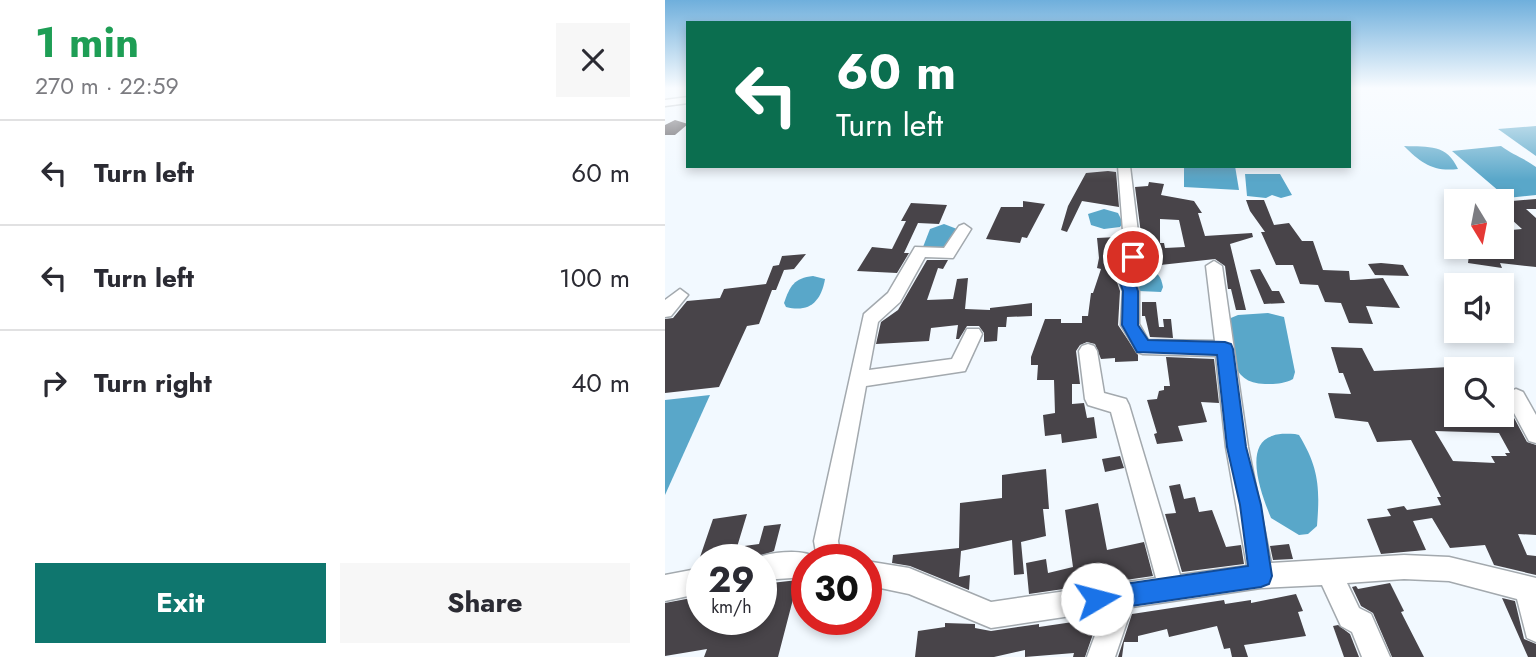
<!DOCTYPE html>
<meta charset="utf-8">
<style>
body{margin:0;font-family:Jost,sans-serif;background:#f7f7f7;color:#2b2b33;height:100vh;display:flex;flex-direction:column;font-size:26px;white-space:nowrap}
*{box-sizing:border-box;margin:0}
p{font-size:23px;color:#7c7c81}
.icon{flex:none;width:38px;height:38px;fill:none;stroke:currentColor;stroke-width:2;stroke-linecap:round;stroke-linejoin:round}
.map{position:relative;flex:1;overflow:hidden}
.drawer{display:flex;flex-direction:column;background:#fff;width:665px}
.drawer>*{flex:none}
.guide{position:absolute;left:21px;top:21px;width:665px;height:147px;border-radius:0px;box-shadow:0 4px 10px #0003;background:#0b6e4f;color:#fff;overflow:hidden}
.needle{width:46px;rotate:170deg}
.buttons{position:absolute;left:779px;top:189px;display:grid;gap:14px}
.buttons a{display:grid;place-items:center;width:70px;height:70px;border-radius:0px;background:#fff;box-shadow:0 4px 10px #0003;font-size:35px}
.speed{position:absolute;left:21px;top:544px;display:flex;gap:14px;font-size:35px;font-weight:700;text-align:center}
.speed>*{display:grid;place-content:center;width:91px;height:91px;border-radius:50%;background:#fff;box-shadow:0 4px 10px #0003;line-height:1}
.speed small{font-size:18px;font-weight:400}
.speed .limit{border:10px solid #d22;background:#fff;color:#111}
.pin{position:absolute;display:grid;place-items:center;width:60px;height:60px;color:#fff;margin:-30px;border:4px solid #fff;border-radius:50%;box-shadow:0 2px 7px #0007}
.me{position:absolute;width:77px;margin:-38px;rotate:82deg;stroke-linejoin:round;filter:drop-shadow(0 0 5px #0008)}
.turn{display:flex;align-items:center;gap:24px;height:147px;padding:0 35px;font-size:32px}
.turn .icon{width:91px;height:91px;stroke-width:2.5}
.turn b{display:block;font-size:49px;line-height:60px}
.round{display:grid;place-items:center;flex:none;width:74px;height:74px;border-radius:0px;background:#f7f7f7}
.head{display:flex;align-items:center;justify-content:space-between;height:119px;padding:0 35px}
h1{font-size:42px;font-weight:700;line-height:52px;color:#1e9e55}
.action{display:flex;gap:14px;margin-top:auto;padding:14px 35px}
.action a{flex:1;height:80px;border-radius:0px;background:#0f766e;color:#fff;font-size:28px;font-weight:700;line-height:80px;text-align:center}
.action a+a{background:#f7f7f7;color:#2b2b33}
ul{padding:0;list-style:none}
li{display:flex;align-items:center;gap:21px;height:105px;padding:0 35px;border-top:2px solid #e1e1e2}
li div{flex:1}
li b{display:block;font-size:26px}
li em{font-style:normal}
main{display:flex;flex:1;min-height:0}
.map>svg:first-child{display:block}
.water{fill:#59a7c9}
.building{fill:#484449;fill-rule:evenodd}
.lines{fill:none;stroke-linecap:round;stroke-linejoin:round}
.minor-casing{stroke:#a3a9ae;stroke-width:3}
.minor{fill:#fff;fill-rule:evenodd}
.route{fill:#1a73e8;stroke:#114b97;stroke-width:2}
</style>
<main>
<section class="drawer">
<div class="head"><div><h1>1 min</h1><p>270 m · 22:59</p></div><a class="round"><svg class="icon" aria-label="close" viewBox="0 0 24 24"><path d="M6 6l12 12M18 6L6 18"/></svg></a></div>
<ul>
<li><svg class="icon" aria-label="left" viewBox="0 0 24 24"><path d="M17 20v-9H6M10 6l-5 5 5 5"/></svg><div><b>Turn left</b></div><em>60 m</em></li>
<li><svg class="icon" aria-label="left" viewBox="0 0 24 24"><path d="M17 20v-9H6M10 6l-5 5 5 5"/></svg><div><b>Turn left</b></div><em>100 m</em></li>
<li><svg class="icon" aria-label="right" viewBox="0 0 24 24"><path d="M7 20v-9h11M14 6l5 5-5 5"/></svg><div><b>Turn right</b></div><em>40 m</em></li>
</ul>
<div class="action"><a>Exit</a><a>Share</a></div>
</section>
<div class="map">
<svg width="871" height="657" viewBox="0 0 871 657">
<rect width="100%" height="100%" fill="#f2f9ff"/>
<g class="water">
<path d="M 871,126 L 871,156 L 833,129 Z"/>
<path d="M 739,146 C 764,147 782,144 793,169 C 768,172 756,163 739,146 Z"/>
<path d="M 836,146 C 848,155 859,158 871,167 L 871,195 L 842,198 L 787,151 Z"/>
<path d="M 519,166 L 570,166 L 574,190 L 519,187 Z"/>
<path d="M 580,174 L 615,174 L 627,195 L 616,198 L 607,195 L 601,198 L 582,196 Z"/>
<path d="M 439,209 L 453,213 L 458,223 L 455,227 L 439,229 L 426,225 L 423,214 Z"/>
<path d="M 279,224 L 292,229 L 281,248 L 258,247 L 265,229 Z"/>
<path d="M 483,271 C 493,271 496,277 498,287 L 496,292 L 474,291 L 468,287 L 465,276 L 472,272 Z"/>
<path d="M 148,276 L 160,279 C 156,302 144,313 121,307 L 119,303 C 125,286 129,278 148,276 Z"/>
<path d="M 603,313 L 619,317 L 630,372 L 628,379 C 619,384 610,384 600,384 C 564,384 564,347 561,320 L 573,315 Z"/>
<path d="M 45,395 L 0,495 L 0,400 Z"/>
<path d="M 630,434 L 634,435 C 654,468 655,488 652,526 L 643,534 L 634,535 L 606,518 C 598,498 577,446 607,436 C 614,433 623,434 630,434 Z"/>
</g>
<g class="building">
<path d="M 10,120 L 23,124 L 10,135 L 0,135 L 0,125 Z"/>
<path d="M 443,171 L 451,172 L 454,207 L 417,201 L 402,232 L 396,230 L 403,206 L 421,173 Z"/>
<path d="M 484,182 L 499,184 L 496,195 L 529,201 L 537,213 L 533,213 L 540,236 L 587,233 L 588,237 L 565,244 L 581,310 L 571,310 L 566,289 L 563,289 L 560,266 L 550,259 L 477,267 L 479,257 L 470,187 L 483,186 ZM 495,219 L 514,220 L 520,247 L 500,248 L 499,243 L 495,243 Z"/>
<path d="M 871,199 L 871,209 L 861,209 L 871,218 L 871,267 L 835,263 L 837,268 L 803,263 L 804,255 L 823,257 L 816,247 L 836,247 L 836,231 L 857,229 L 836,210 L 836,202 Z"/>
<path d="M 581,200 L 599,200 L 609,225 L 624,223 L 637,241 L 648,241 L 658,270 L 684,271 L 685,280 L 689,280 L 718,278 L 735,308 L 701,306 L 708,324 L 684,323 L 676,303 L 660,302 L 653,285 L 635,284 L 628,265 L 611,265 L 596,232 L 600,232 L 585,211 Z"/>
<path d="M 358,201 L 380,204 L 362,238 L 357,237 L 355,243 L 321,239 L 336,207 L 358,207 Z"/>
<path d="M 246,203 L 282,205 L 274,224 L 253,223 L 239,253 L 244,253 L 232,273 L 192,271 L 207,247 L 227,249 L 241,221 L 236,221 Z"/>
<path d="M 456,234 L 457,257 L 450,276 L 455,291 L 453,325 L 473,355 L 473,361 L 450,362 L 450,358 L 436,359 L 430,344 L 422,342 L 415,345 L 411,351 L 415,384 L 407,384 L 407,404 L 419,403 L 422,418 L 429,417 L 432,438 L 397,443 L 396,434 L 380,436 L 378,415 L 390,413 L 389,380 L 372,380 L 373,365 L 366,365 L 366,357 L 380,319 L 396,319 L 396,323 L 417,323 L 417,316 L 423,316 L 426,293 L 428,293 L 436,269 L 432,268 L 434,258 L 432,238 L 452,237 L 452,235 Z"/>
<path d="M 141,254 L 129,269 L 119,270 L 111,290 L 107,290 L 94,324 L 82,326 L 54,387 L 0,393 L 0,319 L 8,318 L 22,301 L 55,298 L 59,289 L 101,284 L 108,266 L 114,265 L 117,256 Z"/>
<path d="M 262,260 L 283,260 L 278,269 L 273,268 L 262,300 L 288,299 L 292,279 L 303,278 L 300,309 L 325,310 L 325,308 L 367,303 L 367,316 L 342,317 L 341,327 L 333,327 L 332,341 L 319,342 L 319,333 L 314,326 L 302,326 L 294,339 L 291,339 L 293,325 L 266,328 L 264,341 L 211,344 L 216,322 L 233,310 Z"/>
<path d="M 716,263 L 738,265 L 744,276 L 710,275 L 703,264 Z"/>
<path d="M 595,269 L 607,291 L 614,291 L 620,303 L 599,304 L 585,270 Z"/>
<path d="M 477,302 L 491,302 L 494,327 L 499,327 L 498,319 L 506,319 L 508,338 L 485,337 L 480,316 L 477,316 Z"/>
<path d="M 666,347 L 697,348 L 709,371 L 784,367 L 791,378 L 791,415 L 836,415 L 836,401 L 840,401 L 862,442 L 871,445 L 871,535 L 853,534 L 862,555 L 871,556 L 871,575 L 829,565 L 820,545 L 785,548 L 767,518 L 748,521 L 761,550 L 716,554 L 702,519 L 726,516 L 722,509 L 739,506 L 742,510 L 776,505 L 772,497 L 776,497 L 746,440 L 712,442 L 703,422 L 670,418 L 663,393 L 686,394 L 678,373 L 674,373 ZM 770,431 L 834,433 L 845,453 L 840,453 L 842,456 L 826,456 L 830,463 L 788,461 Z"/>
<path d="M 501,357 L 549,359 L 554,403 L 536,402 L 542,422 L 513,426 L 518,441 L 492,444 L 489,434 L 492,433 L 482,400 L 492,399 L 494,391 L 499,390 L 499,386 L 505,386 Z"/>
<path d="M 455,456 L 459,468 L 440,472 L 437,459 Z"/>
<path d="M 381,469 L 384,509 L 378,509 L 381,536 L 356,542 L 359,574 L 349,575 L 347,540 L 296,551 L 294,577 L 305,575 L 304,590 L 245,566 L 227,563 L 228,555 L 294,548 L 295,503 L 337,498 L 337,475 Z"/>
<path d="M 515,484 L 519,499 L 530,497 L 534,512 L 547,510 L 561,547 L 576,545 L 579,564 L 517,572 L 500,514 L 511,513 L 504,486 Z"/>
<path d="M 433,503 L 442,550 L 479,542 L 488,576 L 364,594 L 361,563 L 381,559 L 383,573 L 408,567 L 400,510 Z"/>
<path d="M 82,514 L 72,547 L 94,544 L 99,526 L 116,524 L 109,551 L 85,560 L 34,560 L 48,519 Z"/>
<path d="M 624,544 L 628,559 L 608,560 L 605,546 Z"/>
<path d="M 133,580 L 113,657 L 39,657 L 42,649 L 0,656 L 0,603 L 37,596 L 37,620 L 96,620 L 96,584 Z"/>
<path d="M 725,583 L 739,611 L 736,612 L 759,657 L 727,657 L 708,613 L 696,606 L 687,587 L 691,586 L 693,589 Z"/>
<path d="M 631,594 L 638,611 L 633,612 L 641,636 L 579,645 L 583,657 L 567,657 L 565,648 L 559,649 L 552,626 L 504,637 L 502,629 L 473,636 L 473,642 L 459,642 L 457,657 L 453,657 L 467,614 L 559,600 L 560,604 L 586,600 L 586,603 Z"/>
<path d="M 837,598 L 850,601 L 859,639 L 871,644 L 871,657 L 863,657 Z"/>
<path d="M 435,614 L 420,657 L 408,657 L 409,653 L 360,657 L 360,650 L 329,657 L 250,657 L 253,631 L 280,627 L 280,623 L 310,624 L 310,628 L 326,631 L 374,624 L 374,627 L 428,619 L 429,615 Z"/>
<path d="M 673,625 L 685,634 L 694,657 L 679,657 L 668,626 Z"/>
</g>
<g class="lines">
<defs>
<g id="minor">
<path d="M 23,97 L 23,103 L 0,106 L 0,100 Z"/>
<path d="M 453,166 L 465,166 L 476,257 L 468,277 L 474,291 L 474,324 L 483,340 L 550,341 L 541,266 L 549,261 L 557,266 L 583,447 L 606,563 L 739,555 L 784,557 L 871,578 L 871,642 L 862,638 L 852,599 L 784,581 L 739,579 L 682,583 L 694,608 L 706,614 L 725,657 L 697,657 L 687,632 L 676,626 L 657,585 L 596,588 L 467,607 L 450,657 L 422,657 L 439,611 L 326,628 L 244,594 L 201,585 L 201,561 L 244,568 L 326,602 L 491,578 L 446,412 L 423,405 L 420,399 L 414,351 L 417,346 L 423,344 L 429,346 L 432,351 L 439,393 L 461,399 L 464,405 L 515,575 L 582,566 L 561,447 L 551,356 L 478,354 L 472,352 L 456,325 L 458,291 L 452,277 L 460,257 Z"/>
<path d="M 299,224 L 306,229 L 288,258 L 260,257 L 235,302 L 213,322 L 204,370 L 287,359 L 302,329 L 314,329 L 317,334 L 300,371 L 201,386 L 173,541 L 176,560 L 142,560 L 142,577 L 96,580 L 96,560 L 87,560 C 102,552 138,548 152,558 L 149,541 L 199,314 L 223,293 L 250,247 L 279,248 L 294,226 Z"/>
<path d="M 15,289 L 23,295 L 6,316 L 0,317 L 0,300 Z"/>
<path d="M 851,389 L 858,392 L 871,415 L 871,443 L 864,441 L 841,398 L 844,392 Z"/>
<path d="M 37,568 L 37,593 L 0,601 L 0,575 Z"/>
</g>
</defs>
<use href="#minor" class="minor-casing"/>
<use href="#minor" class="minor"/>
</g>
<linearGradient id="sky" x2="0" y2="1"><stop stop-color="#6fafdc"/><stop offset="0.49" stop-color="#f9fcff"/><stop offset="1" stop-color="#f9fcff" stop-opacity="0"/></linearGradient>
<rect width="871" height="180" fill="url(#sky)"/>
<path class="route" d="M 468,252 L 475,257 L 468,277 L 473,291 L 473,325 L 483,340 L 560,342 L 566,344 L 568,349 L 581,447 L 596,505 L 607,576 L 604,584 L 596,587 L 432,611 L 423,608 L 420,599 L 423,591 L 432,588 L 583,566 L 575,505 L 562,447 L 552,355 L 472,352 L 457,325 L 458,291 L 453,277 L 461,257 Z"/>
</svg>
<div class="buttons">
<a><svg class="needle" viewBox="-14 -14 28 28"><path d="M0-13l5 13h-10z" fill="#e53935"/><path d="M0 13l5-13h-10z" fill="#7c7c81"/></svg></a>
<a><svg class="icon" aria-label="sound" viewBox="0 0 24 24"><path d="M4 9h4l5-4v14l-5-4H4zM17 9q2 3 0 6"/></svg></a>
<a><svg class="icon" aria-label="search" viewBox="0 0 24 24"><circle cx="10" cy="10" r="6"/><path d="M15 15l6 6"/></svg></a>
</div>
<div class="speed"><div>29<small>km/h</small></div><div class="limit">30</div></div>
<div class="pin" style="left:468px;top:257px;background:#d93025"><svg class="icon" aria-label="arrive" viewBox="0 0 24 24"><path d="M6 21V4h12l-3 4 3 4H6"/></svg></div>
<svg class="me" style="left:432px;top:599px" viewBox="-20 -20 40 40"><circle r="19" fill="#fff"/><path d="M0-13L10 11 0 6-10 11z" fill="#1a73e8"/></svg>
<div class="guide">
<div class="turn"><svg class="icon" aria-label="left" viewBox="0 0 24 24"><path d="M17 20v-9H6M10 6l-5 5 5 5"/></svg><div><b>60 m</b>Turn left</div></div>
</div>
</div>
</main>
